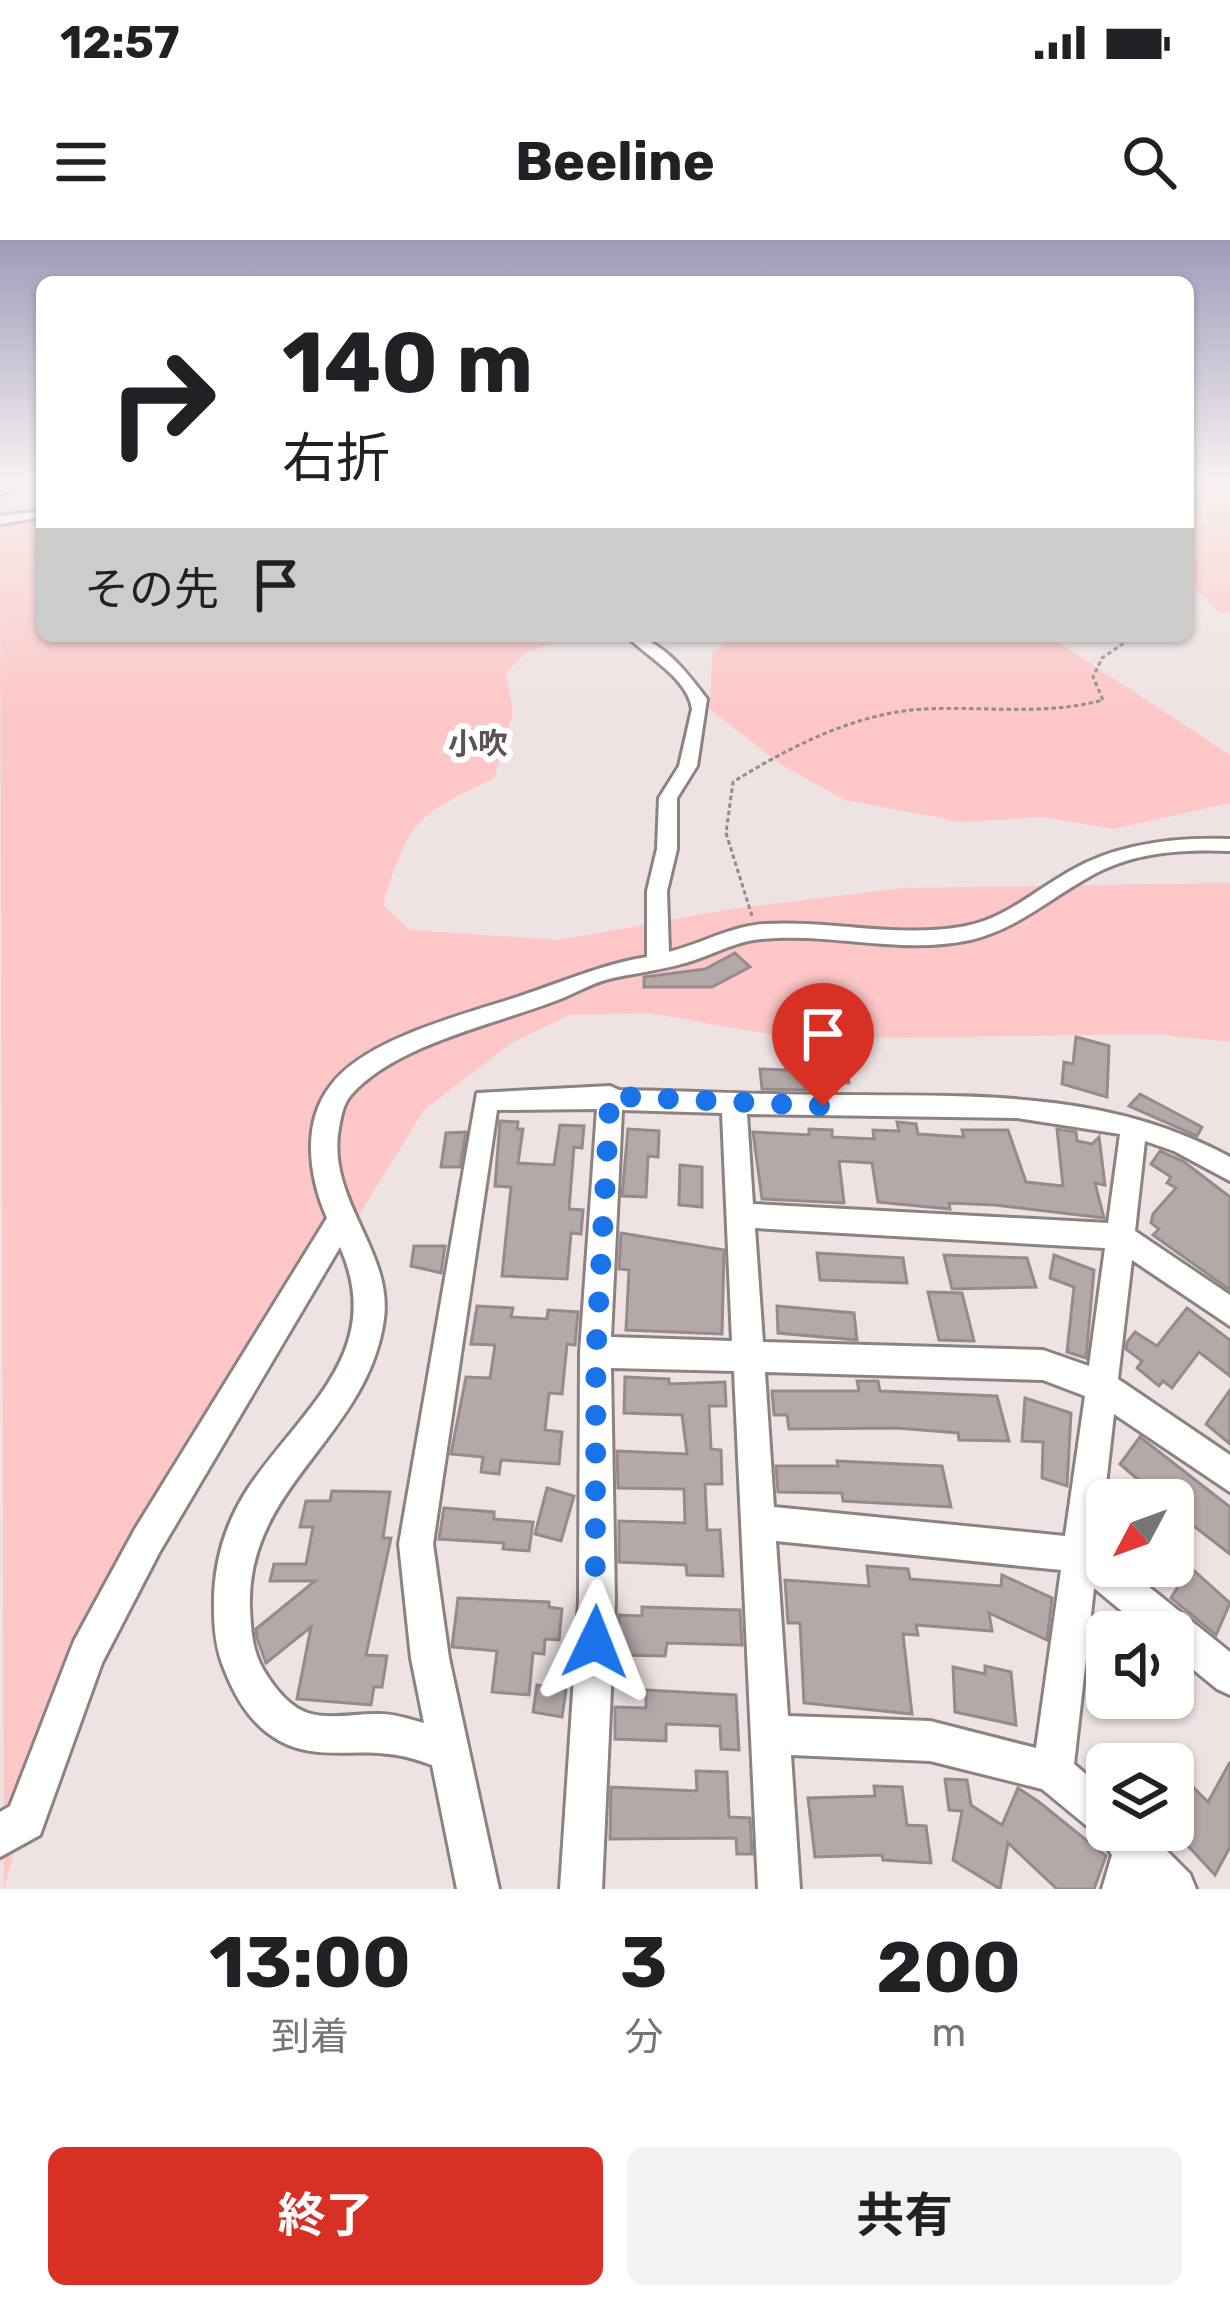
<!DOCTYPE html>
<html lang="ja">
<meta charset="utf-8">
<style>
body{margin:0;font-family:Rubik,"Noto Sans JP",sans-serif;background:#f2f2f2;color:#202124;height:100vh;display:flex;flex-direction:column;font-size:45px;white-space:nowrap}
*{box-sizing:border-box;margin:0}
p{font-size:39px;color:#757577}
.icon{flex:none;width:66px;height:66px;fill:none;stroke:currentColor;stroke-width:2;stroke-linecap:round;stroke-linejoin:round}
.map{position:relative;height:1649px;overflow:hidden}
.panel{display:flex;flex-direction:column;background:#fff;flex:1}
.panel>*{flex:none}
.banner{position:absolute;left:36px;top:36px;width:1158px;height:366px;border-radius:18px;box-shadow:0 3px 9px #0004;background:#fff;color:#202124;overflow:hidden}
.needle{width:78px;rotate:229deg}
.tools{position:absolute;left:1086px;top:1239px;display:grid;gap:24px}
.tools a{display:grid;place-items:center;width:108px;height:108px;border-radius:18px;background:#fff;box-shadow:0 3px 9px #0004;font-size:60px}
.pin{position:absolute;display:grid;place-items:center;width:102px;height:102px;color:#fff;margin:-123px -51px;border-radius:50% 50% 50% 0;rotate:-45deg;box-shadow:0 0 12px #0007}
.pin .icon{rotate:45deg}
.me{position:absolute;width:132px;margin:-66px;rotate:2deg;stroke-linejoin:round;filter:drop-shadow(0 0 9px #0008)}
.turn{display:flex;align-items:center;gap:42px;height:252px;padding:0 48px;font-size:54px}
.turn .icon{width:156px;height:156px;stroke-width:2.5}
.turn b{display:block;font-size:84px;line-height:102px}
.then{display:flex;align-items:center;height:114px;padding:0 48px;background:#0003;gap:24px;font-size:45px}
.eta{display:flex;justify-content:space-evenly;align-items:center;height:204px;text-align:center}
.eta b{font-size:72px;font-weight:700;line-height:84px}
.action{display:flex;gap:24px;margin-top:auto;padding:24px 48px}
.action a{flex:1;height:138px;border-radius:18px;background:#d93025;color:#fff;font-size:48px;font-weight:700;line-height:138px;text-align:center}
.action a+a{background:#f2f2f2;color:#202124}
.status{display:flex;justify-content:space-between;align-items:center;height:84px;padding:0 60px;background:#fff;direction:ltr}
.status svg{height:33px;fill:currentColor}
header{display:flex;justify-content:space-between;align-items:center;height:156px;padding:0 48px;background:#fff;font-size:54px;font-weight:700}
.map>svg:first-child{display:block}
.green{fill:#fdc7c7}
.building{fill:#b4a9a8;stroke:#968b8a;stroke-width:3}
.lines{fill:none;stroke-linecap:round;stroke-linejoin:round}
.minor-casing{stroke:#8d8282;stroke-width:6}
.path{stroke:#938b8b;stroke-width:3;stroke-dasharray:4.5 3;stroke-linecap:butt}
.minor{fill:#fff;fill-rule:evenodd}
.route{stroke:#1a73e8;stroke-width:21;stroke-dasharray:0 37.8}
.labels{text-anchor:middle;stroke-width:12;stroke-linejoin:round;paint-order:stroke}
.far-neighbourhood-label{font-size:30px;font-weight:bold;fill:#5c5252;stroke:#fff}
</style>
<div class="status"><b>12:57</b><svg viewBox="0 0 49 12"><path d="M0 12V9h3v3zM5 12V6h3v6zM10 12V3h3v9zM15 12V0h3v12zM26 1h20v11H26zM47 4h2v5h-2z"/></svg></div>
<header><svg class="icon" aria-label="menu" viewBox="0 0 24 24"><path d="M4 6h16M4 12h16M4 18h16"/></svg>Beeline<svg class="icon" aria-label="search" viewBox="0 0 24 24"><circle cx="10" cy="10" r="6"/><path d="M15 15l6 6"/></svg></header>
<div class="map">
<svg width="1230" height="1649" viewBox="0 0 1230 1649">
<rect width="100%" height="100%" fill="#eee2e2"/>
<g class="green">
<path d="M 1188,241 L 1230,241 L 1230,373 L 1219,373 L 1188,341 Z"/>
<path d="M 0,266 L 42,266 L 42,396 L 572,396 L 527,412 L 506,433 L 513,472 L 494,538 C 415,576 409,580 383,665 L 410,690 L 560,700 L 730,669 L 904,648 L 1230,643 L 1230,802 L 1154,794 L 798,799 L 648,773 L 569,775 L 510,804 L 424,870 L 222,1197 L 34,1535 L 4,1649 Z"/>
<path d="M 734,396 L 1049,396 L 1230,515 L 1230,563 L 1113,589 L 1043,577 L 962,582 L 845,560 L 780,524 L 710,469 L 712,414 Z"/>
</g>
<g class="building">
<path d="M 735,713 L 750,727 L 712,747 L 644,747 L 644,737 L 705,729 Z"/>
<path d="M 1076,797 L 1109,806 L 1107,857 L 1062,844 L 1064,822 L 1073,824 Z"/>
<path d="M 785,818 L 846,825 L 849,843 L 805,842 L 806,850 L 762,849 L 760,829 L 786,830 Z"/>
<path d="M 1140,854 L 1202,887 L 1197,896 L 1129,866 Z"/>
<path d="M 500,881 L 518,882 L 517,889 L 523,889 L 518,923 L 554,925 L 560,885 L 584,886 L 582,908 L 574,907 L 569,969 L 583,970 L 581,994 L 571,993 L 567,1039 L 502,1036 L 511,947 L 495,946 Z"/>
<path d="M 897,882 L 916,884 L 918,894 L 964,897 L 962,890 L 1008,890 L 1026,942 L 1063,946 L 1057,889 L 1076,892 L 1077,901 L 1092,904 L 1099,897 L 1105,945 L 1095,943 L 1104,978 L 995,965 L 949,963 L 950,969 L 878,962 L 872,923 L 839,921 L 844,963 L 762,959 L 753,892 L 809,895 L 809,889 L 832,890 L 832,897 L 874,899 L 873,890 L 899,891 Z"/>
<path d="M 628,889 L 659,891 L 658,917 L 648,916 L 646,957 L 622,956 Z"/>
<path d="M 466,892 L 460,927 L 441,927 L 446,893 Z"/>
<path d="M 1160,911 L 1183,921 L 1230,957 L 1230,1050 L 1153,995 L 1159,989 L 1151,983 L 1153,974 L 1176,948 L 1167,943 L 1171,937 L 1151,924 Z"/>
<path d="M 680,925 L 702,927 L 702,967 L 679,965 Z"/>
<path d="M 621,993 L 724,1010 L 722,1094 L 626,1090 L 629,1030 L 619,1029 Z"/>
<path d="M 414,1006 L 445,1006 L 441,1033 L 411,1026 Z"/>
<path d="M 817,1013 L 903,1018 L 907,1043 L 820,1040 Z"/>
<path d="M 944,1015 L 1027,1018 L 1036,1047 L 952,1049 Z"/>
<path d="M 1054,1015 L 1094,1030 L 1086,1118 L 1067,1112 L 1074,1047 L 1050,1038 Z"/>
<path d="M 928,1052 L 962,1053 L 974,1101 L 939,1100 Z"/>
<path d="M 477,1066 L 513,1068 L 511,1077 L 547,1079 L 548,1070 L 578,1072 L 575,1105 L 567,1104 L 562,1154 L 549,1153 L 545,1190 L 562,1192 L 559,1224 L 501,1220 L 499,1234 L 481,1232 L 483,1217 L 451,1214 L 466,1137 L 490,1138 L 495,1105 L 471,1104 Z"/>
<path d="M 777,1066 L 854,1073 L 857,1100 L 778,1093 Z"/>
<path d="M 1187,1068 L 1230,1100 L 1230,1136 L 1199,1112 L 1172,1148 L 1163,1141 L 1159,1146 L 1137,1128 L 1142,1121 L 1126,1109 L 1127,1102 L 1135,1092 L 1157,1106 Z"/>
<path d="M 625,1137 L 669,1139 L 669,1144 L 725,1142 L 726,1166 L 709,1166 L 711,1209 L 721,1210 L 722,1244 L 705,1244 L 707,1290 L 720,1290 L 723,1336 L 687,1335 L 686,1325 L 619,1322 L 619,1281 L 685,1283 L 684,1249 L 618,1248 L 617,1211 L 687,1214 L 682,1175 L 624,1173 Z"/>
<path d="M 857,1141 L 878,1141 L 880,1151 L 997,1156 L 1009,1201 L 959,1200 L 958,1193 L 897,1188 L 789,1189 L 787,1175 L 774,1175 L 772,1151 L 859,1151 Z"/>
<path d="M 1230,1150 L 1230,1204 L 1206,1184 Z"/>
<path d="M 1025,1158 L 1071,1173 L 1067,1246 L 1042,1238 L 1043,1202 L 1022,1201 Z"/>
<path d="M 1140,1197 L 1230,1267 L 1230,1314 L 1173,1270 L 1173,1260 L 1144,1260 L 1151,1251 L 1120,1224 Z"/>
<path d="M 837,1221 L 942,1226 L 951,1267 L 843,1261 L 842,1253 L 778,1252 L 776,1226 L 838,1226 Z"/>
<path d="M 547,1248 L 574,1256 L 561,1301 L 535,1294 Z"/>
<path d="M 332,1251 L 390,1252 L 383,1298 L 391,1298 L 366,1415 L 387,1416 L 382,1447 L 374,1447 L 371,1465 L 297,1459 L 311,1387 L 266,1423 L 257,1398 L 256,1389 L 315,1341 L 270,1341 L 274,1324 L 306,1324 L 313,1287 L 300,1287 L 306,1261 L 330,1261 Z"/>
<path d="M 444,1268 L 494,1272 L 494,1279 L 533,1282 L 529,1311 L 503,1309 L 504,1303 L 439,1299 Z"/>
<path d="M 867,1326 L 908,1329 L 910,1339 L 1001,1346 L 1002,1335 L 1052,1358 L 1047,1400 L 989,1373 L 992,1391 L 916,1385 L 918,1395 L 903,1394 L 912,1474 L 804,1463 L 800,1383 L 788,1383 L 785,1340 L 869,1346 Z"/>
<path d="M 1190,1327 L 1230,1363 L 1216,1395 L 1171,1358 Z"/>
<path d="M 458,1358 L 549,1362 L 549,1367 L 562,1369 L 559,1400 L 545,1399 L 544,1414 L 533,1413 L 529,1455 L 492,1452 L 497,1411 L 452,1407 Z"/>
<path d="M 642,1367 L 740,1370 L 742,1405 L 667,1403 L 665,1416 L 617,1415 L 619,1375 L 642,1376 Z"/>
<path d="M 985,1426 L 1011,1432 L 1016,1485 L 955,1472 L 953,1427 L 985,1434 Z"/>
<path d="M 537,1445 L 566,1450 L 562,1477 L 533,1472 Z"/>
<path d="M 646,1450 L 736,1455 L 739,1510 L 721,1509 L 720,1486 L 666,1484 L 666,1501 L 615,1499 L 615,1467 L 646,1468 Z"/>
<path d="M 1230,1522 L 1230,1607 L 1215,1635 L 1173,1590 L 1173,1561 L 1186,1540 L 1208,1562 Z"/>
<path d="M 696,1531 L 727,1532 L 729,1577 L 750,1578 L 752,1614 L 737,1614 L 736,1598 L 610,1599 L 611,1547 L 697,1551 Z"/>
<path d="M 945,1539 L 967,1540 L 971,1565 L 1002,1585 L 1018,1548 L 1039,1562 L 1106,1616 L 1094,1649 L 1057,1649 L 1008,1603 L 1000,1649 L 953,1620 L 962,1571 L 949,1570 Z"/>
<path d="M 874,1546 L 902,1547 L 907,1585 L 926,1586 L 931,1623 L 883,1620 L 882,1615 L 815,1617 L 808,1558 L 875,1556 Z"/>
</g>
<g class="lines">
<defs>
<g id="minor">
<path d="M 13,241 L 26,241 L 0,255 L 0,248 Z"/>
<path d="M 42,271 L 42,277 L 0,284 L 0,276 Z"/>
<path d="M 627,396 C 660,396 688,434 707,459 L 697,526 L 677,558 L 677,609 L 667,651 L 669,712 C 701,704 731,686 765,684 C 832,680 899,699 966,686 C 1006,678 1036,650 1070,631 C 1118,603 1176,597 1230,599 L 1230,611 C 1182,609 1132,612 1089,637 C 1049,659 1017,689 970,700 C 900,715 832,692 762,699 C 735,701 711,716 685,723 C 659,731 631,733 605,740 C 588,745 572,755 555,761 C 495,784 394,805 351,855 C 343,864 341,877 339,888 C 326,959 393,1011 384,1079 C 368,1197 245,1247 250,1368 C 251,1389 252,1410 263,1429 C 273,1446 289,1467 308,1473 C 330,1480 357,1473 380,1474 C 395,1474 409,1479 424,1483 L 411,1418 L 399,1304 L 477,853 L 610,846 L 619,850 C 692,851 765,855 838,855 C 973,856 1108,850 1230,917 L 1230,941 L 1174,911 L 1145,901 L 1135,991 L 1230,1055 L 1230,1086 L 1132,1020 L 1118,1139 L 1230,1215 L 1230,1252 L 1114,1174 L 1099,1307 L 1107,1313 L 1107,1326 L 1123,1326 L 1230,1412 L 1230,1455 L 1217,1449 L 1173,1413 L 1173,1392 L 1147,1392 L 1094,1348 L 1074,1524 L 1107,1552 L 1107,1590 L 1146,1590 L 1190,1634 L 1196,1649 L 1102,1649 L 1112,1615 L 1099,1596 L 1042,1549 L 930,1521 L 791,1515 L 800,1649 L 758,1649 L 734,1131 L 611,1128 L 615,1361 L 602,1649 L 560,1649 L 579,1361 L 580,1112 L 597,869 L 497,870 L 433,1304 L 449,1418 L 499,1649 L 457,1649 L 432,1525 C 418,1520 403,1515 388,1514 C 350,1509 316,1520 280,1501 C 252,1486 236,1459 225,1431 C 216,1410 214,1390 214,1368 C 213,1325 225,1283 249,1247 C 302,1169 387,1111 340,1007 L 159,1313 L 102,1423 L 40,1595 L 0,1617 L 0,1572 L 10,1566 L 74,1401 L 135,1289 L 327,978 C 309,937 301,883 331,845 C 367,797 468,774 523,755 C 565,741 603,724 647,717 L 647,651 L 657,609 L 659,558 L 679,526 L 692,469 C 688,438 647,417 627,396 ZM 622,870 L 722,873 L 732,1101 L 611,1097 ZM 747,874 L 1017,878 L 1120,894 L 1108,983 L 753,964 ZM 755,988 L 1105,1008 L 1089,1126 L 1043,1110 L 763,1102 ZM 765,1132 L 1043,1140 L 1085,1156 L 1065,1296 L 774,1267 ZM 776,1301 L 1061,1330 L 1036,1508 L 930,1481 L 788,1476 Z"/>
</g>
</defs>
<use href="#minor" class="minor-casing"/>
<path class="path" d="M 752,676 L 726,593 L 733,542 C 789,507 858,472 925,469 C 986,466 1043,476 1103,460 L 1093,437 L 1102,418 L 1133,397"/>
<use href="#minor" class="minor"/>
</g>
<linearGradient id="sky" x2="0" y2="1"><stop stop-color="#a09aba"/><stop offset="0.51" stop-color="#f7f2f2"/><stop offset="1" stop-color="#f7f2f2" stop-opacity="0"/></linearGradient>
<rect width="1230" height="472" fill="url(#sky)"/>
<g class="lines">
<path class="route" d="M 595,1402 L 596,1112 L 610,856 L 823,866"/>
</g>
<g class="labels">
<g class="far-neighbourhood-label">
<text x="478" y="514">小吹</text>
</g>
</g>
</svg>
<div class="tools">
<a><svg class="needle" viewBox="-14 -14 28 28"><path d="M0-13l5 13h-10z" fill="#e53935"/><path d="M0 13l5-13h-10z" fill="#757577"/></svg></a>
<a><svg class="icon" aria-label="sound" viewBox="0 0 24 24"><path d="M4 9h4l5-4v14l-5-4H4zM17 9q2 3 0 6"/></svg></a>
<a><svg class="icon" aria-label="layers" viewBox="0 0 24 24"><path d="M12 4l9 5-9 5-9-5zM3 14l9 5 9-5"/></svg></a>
</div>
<div class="pin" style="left:823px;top:866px;background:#d93025"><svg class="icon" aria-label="arrive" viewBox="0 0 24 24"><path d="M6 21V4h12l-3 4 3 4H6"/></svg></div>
<svg class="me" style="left:595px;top:1402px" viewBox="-20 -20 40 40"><path d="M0-17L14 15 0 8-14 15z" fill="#1a73e8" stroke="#fff" stroke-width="4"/></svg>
<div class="banner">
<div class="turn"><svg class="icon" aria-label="right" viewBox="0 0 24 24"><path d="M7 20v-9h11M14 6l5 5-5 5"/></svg><div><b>140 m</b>右折</div></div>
<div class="then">その先<svg class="icon" aria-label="arrive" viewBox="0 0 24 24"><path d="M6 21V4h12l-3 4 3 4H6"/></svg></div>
</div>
</div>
<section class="panel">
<div class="eta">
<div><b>13:00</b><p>到着</p></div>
<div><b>3</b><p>分</p></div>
<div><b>200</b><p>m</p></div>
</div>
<div class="action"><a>終了</a><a>共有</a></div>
</section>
